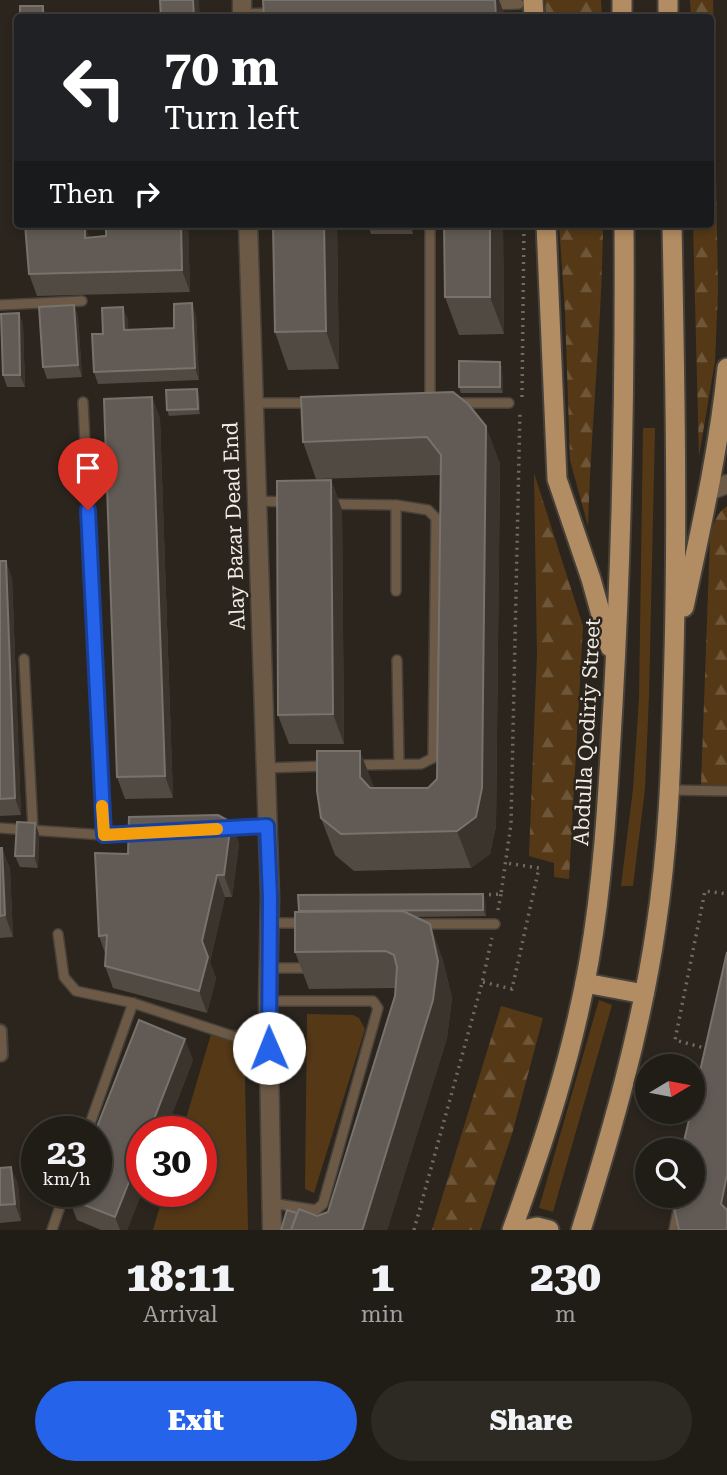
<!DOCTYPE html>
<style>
body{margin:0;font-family:"Roboto Serif",serif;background:#2d2923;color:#f1f3f6;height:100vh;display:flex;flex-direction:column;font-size:26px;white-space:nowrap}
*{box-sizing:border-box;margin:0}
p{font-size:23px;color:#a2a1a1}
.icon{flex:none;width:38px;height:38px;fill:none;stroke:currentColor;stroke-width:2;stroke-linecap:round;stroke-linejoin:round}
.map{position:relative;height:1230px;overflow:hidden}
.side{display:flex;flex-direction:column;background:#201c16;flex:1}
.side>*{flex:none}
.top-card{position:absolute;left:14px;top:14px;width:700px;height:214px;border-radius:7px;box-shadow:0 4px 10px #0003,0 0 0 2px #3d3a35;background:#202124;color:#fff;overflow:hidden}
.needle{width:46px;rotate:80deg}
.fabs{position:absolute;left:635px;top:1054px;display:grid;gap:14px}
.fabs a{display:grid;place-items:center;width:70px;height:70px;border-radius:50%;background:#201c16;box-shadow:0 4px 10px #0003,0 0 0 2px #3d3a35;font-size:35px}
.speed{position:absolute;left:21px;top:1116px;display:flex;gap:14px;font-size:35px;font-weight:700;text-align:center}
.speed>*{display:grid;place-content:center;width:91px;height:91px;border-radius:50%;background:#201c16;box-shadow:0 4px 10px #0003,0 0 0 2px #3d3a35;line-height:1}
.speed small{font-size:18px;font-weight:400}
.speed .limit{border:10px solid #d22;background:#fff;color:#111}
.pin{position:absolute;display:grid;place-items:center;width:60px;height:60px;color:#fff;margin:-72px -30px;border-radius:50% 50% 50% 0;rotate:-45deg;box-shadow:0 0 7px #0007}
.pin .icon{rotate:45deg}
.me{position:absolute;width:77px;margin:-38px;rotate:359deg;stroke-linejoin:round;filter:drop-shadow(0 0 5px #0008)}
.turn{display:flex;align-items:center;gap:24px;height:147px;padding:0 35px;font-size:32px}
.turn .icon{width:91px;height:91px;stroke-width:2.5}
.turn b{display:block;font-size:49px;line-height:60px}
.then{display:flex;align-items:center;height:66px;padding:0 35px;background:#0003;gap:14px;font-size:26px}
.eta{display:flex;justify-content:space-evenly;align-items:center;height:119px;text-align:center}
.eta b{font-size:42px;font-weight:800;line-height:49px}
.button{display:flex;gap:14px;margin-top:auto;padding:14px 35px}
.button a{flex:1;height:80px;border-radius:42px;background:#2563eb;color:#fff;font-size:28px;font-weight:800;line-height:80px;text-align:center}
.button a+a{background:#2d2923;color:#f1f3f6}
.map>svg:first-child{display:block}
.green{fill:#553917}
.forest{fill:url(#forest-firs)}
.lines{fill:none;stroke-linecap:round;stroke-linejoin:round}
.service-casing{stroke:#46413a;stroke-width:12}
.pedestrian-casing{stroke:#46413a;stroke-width:16}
.minor-casing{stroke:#46413a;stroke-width:21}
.primary-casing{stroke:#46413a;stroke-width:23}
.path{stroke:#706b65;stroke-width:3.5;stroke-dasharray:2 5;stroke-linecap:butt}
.service{stroke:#6c5a46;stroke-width:9}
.pedestrian{stroke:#6c5a46;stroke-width:12}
.minor{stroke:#6c5a46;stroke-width:18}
.primary{stroke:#b28d63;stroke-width:19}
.wall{fill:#514a43}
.shaded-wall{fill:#3b342d}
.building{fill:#625b55;stroke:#78726c;stroke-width:2}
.route-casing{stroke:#184099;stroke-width:18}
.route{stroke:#2563eb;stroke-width:12}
.slow{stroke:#f59e0b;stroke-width:12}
.labels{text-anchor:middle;stroke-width:5;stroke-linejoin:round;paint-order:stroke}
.street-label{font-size:21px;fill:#efebe6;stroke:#2b251e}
</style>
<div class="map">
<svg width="727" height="1230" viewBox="0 0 727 1230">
<defs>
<pattern id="forest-firs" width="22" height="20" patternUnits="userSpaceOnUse" patternTransform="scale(1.75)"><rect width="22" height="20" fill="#553917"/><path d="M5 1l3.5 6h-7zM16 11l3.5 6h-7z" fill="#6e5639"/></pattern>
</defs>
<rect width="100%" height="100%" fill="#2b251e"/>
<g class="green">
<path d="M 643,428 L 655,428 L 649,696 L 645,789 L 633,886 L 621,886 L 633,789 L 639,698 Z"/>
<path d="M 599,1000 L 612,1005 L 553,1212 L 539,1208 Z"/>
<path d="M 307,1014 L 353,1015 L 359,1018 L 365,1029 L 314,1193 L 305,1189 Z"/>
<path d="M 244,1029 L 248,1230 L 153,1230 L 164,1192 L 201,1192 L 201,1132 L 182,1132 L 212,1031 Z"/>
</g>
<g class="forest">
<path d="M 545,0 L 601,0 L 602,17 L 546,17 Z"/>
<path d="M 690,0 L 713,0 L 718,291 L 715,361 L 699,456 L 693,224 L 710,224 L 710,18 L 691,17 Z"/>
<path d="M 559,224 L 603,224 C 602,325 591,425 588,526 L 570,460 L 565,311 Z"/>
<path d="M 534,473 L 583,626 L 569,879 L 554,877 L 554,863 L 529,856 L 537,655 Z"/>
<path d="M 727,506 L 727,786 L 701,785 L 710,539 C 713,526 715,514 727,506 Z"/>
<path d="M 501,1006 L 543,1018 L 512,1134 L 480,1230 L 432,1230 Z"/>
</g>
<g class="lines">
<defs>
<g id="service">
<path d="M 490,5 L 519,4"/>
<path d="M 242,14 L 273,13"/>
<path d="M 430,224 L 430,403"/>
<path d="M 0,305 L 82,301"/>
<path d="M 83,402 L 104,835"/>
<path d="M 253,403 L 311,403"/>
<path d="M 455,403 L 509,403"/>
<path d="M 257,501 L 287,502"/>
<path d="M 329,504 L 396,505 L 428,510 L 436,518 L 433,758 L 421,764 L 354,765"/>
<path d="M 396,591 L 396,505"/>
<path d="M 24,659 L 33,829"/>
<path d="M 397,660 L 399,764"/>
<path d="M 264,768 L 326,766"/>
<path d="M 669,790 L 727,791"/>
<path d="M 0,828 L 104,835 L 139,833"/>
<path d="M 223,828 L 267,826"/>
<path d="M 269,923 L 306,923"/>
<path d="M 418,924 L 495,924"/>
<path d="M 58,934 L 64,977 L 76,991 L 133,1003 L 269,1048"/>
<path d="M 269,968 L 309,968"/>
<path d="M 268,1001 L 373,1001 L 378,1008 L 323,1204 L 316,1210 L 271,1203"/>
<path d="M 87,1132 L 133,1003"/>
<path d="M 52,1230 L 65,1192"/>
<path d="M 674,1230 L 681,1195"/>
</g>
<path id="pedestrian" d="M 0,1031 L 1,1055"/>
<g id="minor">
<path d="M 242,0 L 242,18"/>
<path d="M 248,224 L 270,897 L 268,1001 L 272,1230"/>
<path d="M 709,491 L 727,484"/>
</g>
<g id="primary">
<path d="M 533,0 L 534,18"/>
<path d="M 622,0 L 622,18"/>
<path d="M 668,0 L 668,18"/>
<path d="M 546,224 L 557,479 L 591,579 L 610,647"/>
<path d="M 684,607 C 701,528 719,449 727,368"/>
<path d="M 585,983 L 644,994"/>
<path d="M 512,1230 C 544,1142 573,1053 589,961 C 604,876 608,790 613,704 C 622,544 625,384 624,224"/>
<path d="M 523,1230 L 537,1227 L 549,1230"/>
<path d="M 581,1230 C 612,1131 641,1030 656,927 C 668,849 671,769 673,690 C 678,535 675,379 672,224"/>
</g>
</defs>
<use href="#service" class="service-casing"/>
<use href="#pedestrian" class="pedestrian-casing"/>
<use href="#minor" class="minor-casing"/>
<use href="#primary" class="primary-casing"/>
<g class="path">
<path d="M 522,397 L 524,224"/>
<path d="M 482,895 L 501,894 L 511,824 L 520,411"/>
<path d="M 498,910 L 501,894"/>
<path d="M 483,982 L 512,989 L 539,868 L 506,863"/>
<path d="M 708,1049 L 675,1040 L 705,891 L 727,894"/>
<path d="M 414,1230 L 482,983 L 492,938"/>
</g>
<use href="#service" class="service"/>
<use href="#pedestrian" class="pedestrian"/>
<use href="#minor" class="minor"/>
<use href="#primary" class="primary"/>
</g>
<g class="wall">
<path d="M 188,224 L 190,292 L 37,296 L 29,274 L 60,226 L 90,237 Z"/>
<path d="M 337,224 L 339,369 L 288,370 L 275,332 Z"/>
<path d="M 368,224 L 413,224 L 413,234 L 371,234 Z"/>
<path d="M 503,224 L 504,334 L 459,335 L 445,297 Z"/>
<path d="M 74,305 L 78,317 L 82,377 L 47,379 L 43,367 Z"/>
<path d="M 19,313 L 23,325 L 25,387 L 7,387 L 3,375 Z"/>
<path d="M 196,315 L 199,380 L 98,384 L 94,372 L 103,334 L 128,319 L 128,330 L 174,328 Z"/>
<path d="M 500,362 L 502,368 L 503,393 L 461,393 L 459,387 Z"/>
<path d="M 197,389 L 199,395 L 200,414 L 169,416 L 167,410 Z"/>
<path d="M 453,392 L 500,463 L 496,826 L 490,854 L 471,868 L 354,871 L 335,855 L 321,818 L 360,751 L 374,788 L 428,788 L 437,779 L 441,475 L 316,479 L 303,442 Z"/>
<path d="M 152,397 L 160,419 L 173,798 L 125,799 L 117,777 Z"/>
<path d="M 331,480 L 342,510 L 344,744 L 289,744 L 278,715 Z"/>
<path d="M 0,561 L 12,578 L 21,815 L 0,816 Z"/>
<path d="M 231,822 L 239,844 L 232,897 L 225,897 L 210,962 L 216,978 L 207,1013 L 113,988 L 105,966 L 106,956 L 99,936 L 128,854 Z"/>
<path d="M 35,823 L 39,834 L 38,868 L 20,867 L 15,856 Z"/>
<path d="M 0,848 L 2,848 L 10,869 L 13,937 L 0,938 Z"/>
<path d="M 483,894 L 485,900 L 486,916 L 415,917 L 430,924 L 443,961 L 452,998 L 447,1038 L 387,1230 L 297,1213 L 317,1216 L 328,1212 L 395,996 L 395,988 L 309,989 L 295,952 L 295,912 Z"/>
<path d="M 193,1060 L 165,1132 L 142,1132 L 142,1192 L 127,1230 L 101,1230 L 77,1220 L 69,1199 Z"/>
<path d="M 0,1168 L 18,1184 L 21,1221 L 0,1223 Z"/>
</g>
<g class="shaded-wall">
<path d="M 193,0 L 199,0 L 200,18 L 194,18 Z"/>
<path d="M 495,0 L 499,0 L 506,18 L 496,18 Z"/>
<path d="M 43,6 L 47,17 L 43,18 Z"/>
<path d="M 181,224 L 188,224 L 190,292 L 182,270 Z"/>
<path d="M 324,224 L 337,224 L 339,369 L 326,331 Z"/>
<path d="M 409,224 L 413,224 L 413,234 Z"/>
<path d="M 490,224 L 503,224 L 504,334 L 490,297 Z"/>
<path d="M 85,225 L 93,247 L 85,238 Z"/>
<path d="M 192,303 L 196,315 L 199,380 L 195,368 Z"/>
<path d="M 74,305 L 78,317 L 82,377 L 78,365 Z"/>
<path d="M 123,307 L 128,319 L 129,341 L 124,330 Z"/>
<path d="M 19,313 L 23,325 L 25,387 L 20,375 Z"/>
<path d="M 500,362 L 502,368 L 503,393 L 500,387 Z"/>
<path d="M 197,389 L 199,395 L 200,414 L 198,409 Z"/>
<path d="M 152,397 L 160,419 L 173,798 L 165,776 Z"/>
<path d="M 486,426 L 500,463 L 496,826 L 490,854 L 471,868 L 457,831 Z"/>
<path d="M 331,480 L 342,510 L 344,744 L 333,714 Z"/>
<path d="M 6,561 L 12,578 L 21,815 L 15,798 Z"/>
<path d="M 360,751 L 374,788 L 374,815 L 360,777 Z"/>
<path d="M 231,822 L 239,844 L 232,897 L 224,875 Z"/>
<path d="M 35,823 L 39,834 L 38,868 L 34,856 Z"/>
<path d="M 2,848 L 10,869 L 13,937 L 5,915 Z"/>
<path d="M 217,875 L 225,897 L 210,962 L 216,978 L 207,1013 L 199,991 L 202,941 Z"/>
<path d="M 483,894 L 485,900 L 486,916 L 483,910 Z"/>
<path d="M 430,924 L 443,961 L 452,998 L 447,1038 L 387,1230 L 362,1230 Z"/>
<path d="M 185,1039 L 193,1060 L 165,1132 L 149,1132 Z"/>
<path d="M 142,1149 L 142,1192 L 127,1230 L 120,1230 L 115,1217 Z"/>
<path d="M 11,1167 L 18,1184 L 21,1221 L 15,1204 Z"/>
<path d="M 727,1175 L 727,1221 L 721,1204 Z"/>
</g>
<g class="building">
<path d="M 160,0 L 193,0 L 194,18 L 161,18 Z"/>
<path d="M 263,0 L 495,0 L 496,18 L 264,18 Z"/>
<rect x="20" y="6" width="23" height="12"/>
<path d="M 14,87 L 18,87 L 18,130 Z"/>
<path d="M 25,224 L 52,224 L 52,226 L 85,225 L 85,238 L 106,236 L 106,224 L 181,224 L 182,270 L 29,274 Z"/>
<path d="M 273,224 L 324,224 L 326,331 L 275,332 Z"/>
<path d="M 444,224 L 490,224 L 490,297 L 445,297 Z"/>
<path d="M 192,303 L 195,368 L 94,372 L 92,334 L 103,334 L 102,308 L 123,307 L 124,330 L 174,328 L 174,304 Z"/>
<path d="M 74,305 L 78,365 L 43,367 L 39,307 Z"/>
<path d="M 19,313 L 20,375 L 3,375 L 1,314 Z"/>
<path d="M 459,361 L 500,362 L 500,387 L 459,387 Z"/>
<path d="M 197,389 L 198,409 L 167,410 L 166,390 Z"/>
<path d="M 453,392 L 468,404 L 486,426 L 482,788 L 476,817 L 457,831 L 341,834 L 321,818 L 317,791 L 317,751 L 360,751 L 360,777 L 370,788 L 428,788 L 437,779 L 441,455 L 427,437 L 303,442 L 301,397 Z"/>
<path d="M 152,397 L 165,776 L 117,777 L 104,399 Z"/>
<path d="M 331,480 L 333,714 L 278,715 L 277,481 Z"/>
<path d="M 0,561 L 6,561 L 15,798 L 0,799 Z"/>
<path d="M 218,815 L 231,822 L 224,875 L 217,875 L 202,941 L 208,957 L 199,991 L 105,966 L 107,935 L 99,936 L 95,853 L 128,854 L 129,817 Z"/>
<path d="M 17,822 L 35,823 L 34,856 L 15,856 Z"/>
<path d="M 0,848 L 2,848 L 5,915 L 0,916 Z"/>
<path d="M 483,894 L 483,910 L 299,911 L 298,895 Z"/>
<path d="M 403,911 L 430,924 L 438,961 L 433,1000 L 363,1228 L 362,1230 L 291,1230 L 299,1209 L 317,1216 L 328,1212 L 395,996 L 397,967 L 394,955 L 386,951 L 295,952 L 295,912 Z"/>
<path d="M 727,952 L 727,1175 L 721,1204 L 727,1210 L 727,1230 L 679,1230 L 675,1212 L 675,1195 L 693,1195 L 693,1150 L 682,1150 L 691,1111 L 693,1111 L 693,1102 Z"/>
<path d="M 139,1020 L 185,1039 L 149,1132 L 142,1132 L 142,1149 L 115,1217 L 69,1199 L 72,1192 L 96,1192 L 95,1132 Z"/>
<path d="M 11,1167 L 15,1204 L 0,1205 L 0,1168 Z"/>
<path d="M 287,1210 L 297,1213 L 291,1230 L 281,1230 Z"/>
</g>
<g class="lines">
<defs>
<path id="route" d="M 88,510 L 104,835 L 267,826 L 270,897 L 269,1048"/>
</defs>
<use href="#route" class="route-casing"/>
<use href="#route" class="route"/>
<path class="slow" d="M 102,806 L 104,835 L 217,829"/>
</g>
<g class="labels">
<g class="street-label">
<text transform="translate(234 526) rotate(-92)" y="7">Alay Bazar Dead End</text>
<text transform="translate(587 732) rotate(-87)" y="7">Abdulla Qodiriy Street</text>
</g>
</g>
</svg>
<div class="fabs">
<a><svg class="needle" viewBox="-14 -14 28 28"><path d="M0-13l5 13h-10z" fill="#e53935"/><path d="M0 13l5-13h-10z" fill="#a2a1a1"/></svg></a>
<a><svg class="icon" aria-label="search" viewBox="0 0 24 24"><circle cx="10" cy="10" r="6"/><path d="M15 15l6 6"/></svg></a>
</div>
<div class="speed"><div>23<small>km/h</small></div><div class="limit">30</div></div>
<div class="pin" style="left:88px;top:510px;background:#d93025"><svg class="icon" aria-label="arrive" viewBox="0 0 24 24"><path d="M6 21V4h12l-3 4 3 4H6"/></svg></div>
<svg class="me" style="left:269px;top:1048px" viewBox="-20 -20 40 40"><circle r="19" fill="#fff"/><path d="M0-13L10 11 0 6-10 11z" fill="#2563eb"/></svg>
<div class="top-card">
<div class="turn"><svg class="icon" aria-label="left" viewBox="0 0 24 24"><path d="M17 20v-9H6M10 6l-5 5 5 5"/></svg><div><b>70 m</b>Turn left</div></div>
<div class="then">Then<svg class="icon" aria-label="right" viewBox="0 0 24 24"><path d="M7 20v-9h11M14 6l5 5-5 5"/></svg></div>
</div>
</div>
<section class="side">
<div class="eta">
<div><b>18:11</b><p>Arrival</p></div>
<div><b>1</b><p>min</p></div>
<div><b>230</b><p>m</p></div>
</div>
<div class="button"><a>Exit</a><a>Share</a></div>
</section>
